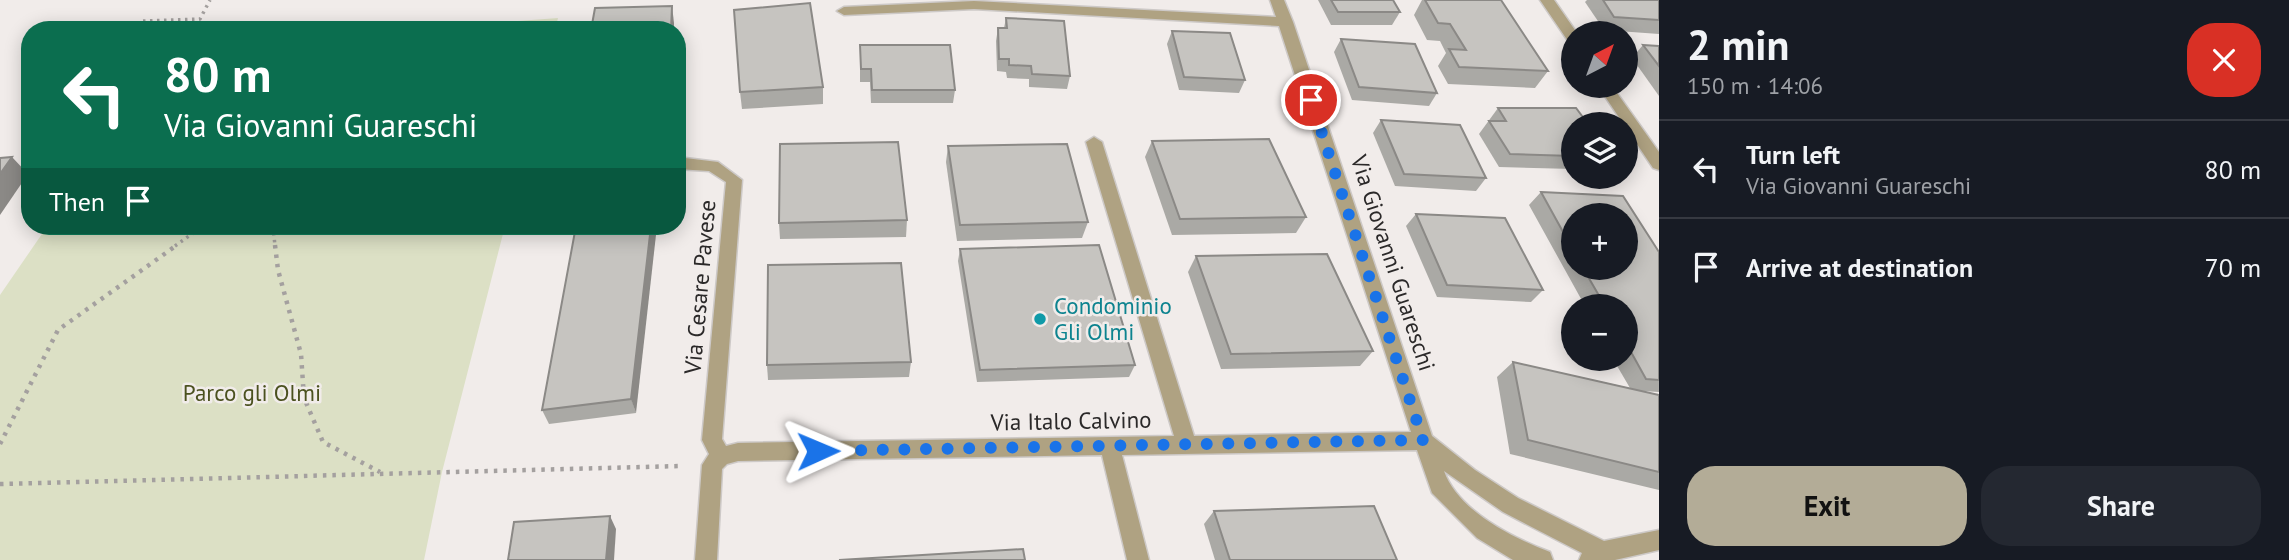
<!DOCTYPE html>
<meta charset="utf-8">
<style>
body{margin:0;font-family:"PT Sans",sans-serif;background:#242831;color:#f1f3f6;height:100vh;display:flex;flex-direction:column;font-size:26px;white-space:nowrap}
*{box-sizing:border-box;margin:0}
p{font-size:23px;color:#9ea1a6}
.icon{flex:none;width:38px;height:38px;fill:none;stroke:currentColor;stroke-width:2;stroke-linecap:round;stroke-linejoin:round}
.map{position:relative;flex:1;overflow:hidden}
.side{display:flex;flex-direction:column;background:#171b24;width:630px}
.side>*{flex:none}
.banner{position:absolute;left:21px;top:21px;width:665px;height:214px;border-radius:28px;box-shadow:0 4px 18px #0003;background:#0b6e4f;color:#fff;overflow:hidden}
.needle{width:46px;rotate:41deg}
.buttons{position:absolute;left:1561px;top:21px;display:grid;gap:14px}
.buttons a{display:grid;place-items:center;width:77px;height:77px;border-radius:50%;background:#171b24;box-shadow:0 4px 18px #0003;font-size:35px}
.pin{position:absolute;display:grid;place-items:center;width:60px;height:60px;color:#fff;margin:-30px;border:4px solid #fff;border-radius:50%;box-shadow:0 2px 7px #0007}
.me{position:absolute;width:77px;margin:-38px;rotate:89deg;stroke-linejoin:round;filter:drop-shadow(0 0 5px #0008)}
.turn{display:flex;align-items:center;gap:24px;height:147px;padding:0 28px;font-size:32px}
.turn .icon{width:91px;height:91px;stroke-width:2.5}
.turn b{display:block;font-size:49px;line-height:60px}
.then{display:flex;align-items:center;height:66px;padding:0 28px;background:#0003;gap:14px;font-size:26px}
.round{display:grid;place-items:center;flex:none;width:74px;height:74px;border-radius:28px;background:#242831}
.headline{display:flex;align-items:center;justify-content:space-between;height:119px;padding:0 28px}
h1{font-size:42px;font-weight:800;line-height:52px}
.cta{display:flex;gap:14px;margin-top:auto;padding:14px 28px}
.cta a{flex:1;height:80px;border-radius:28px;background:#b3ac97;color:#111;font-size:28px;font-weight:800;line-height:80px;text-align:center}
.cta a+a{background:#242831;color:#f1f3f6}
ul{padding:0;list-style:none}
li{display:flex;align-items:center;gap:21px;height:98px;padding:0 28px;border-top:2px solid #363941}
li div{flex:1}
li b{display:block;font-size:26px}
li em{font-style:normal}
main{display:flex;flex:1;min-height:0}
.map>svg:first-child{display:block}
.green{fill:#dce0c5}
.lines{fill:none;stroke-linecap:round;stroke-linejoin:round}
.street-casing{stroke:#cdc9c7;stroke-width:3}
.path-far1{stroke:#a4a09f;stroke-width:3.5;stroke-dasharray:2.5 4.5;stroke-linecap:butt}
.path{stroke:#a4a09f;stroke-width:4.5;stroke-dasharray:3.5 6;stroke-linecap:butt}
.street{fill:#afa282;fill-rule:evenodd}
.wall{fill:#aaa9a5;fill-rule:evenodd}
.shaded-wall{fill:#8b8986}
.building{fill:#c6c4c0;stroke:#8b8986;stroke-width:2}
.route{stroke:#1a73e8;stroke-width:12;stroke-dasharray:0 21.6}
.culture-dot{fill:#0f9aa8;stroke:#f1ecea;stroke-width:2.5}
.labels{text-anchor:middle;stroke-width:5;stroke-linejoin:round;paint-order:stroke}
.street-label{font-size:23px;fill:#2b2929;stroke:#f1ecea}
.culture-label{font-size:23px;fill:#0d838f;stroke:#f1ecea;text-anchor:start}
.park-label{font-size:23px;fill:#4b511f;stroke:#f1ecea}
</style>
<main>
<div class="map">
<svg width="1659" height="560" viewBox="0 0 1659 560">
<rect width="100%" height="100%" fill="#f1ecea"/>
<g class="green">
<path d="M 558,18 L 555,30 L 403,30 Z"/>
<path d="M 157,226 L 505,226 L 442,472 L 424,560 L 0,560 L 0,295 L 44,231 Z"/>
</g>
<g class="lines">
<defs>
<g id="street">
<path d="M 1270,0 L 1284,0 L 1293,22 L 1432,436 L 1475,470 L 1518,498 L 1604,541 L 1659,530 L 1659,550 L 1615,560 L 1579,560 L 1582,553 L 1503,512 L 1444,471 C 1458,511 1513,538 1550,552 L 1553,560 L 1513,560 L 1477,538 L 1432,493 L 1417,450 L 1122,455 L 1149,560 L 1127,560 L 1102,455 L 738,461 L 727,464 L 722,469 L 717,560 L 695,560 L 702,465 L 709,454 L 702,440 L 726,182 L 709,171 L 677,169 L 677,157 L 718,162 L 742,180 L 722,439 L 726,446 L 738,443 L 1174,436 L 1086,142 L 1094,137 L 1102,142 L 1194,436 L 1411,432 L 1279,26 L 974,9 L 844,15 L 837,11 L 844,7 L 974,1 L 1276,17 Z"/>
<path d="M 1540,0 L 1554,0 L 1577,33 L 1573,33 L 1573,42 L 1568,41 Z"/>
<path d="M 1598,86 L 1612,86 L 1659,152 L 1659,170 L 1653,168 Z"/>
</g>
</defs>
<use href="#street" class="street-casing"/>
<g class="path-far1">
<path d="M 143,21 L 200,19 L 210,0"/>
<path d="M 273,226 L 275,246"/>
<path d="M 175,246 L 203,226"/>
</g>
<g class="path">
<path d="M 275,245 L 278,270 L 301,354 L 304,398 L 323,442 L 380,472"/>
<path d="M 0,444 L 58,330 L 177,245"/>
<path d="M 0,484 L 681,466"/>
</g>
<use href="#street" class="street"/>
</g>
<g class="wall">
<path d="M 1318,0 L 1393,0 L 1400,12 L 1392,25 L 1331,25 Z"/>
<path d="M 1422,0 L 1501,0 L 1548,71 L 1535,88 L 1448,84 L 1438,66 L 1446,53 L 1440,41 L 1427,40 L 1414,15 Z"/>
<path d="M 1587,0 L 1659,0 L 1659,34 L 1604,30 L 1585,2 Z"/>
<path d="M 1006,18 L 1070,76 L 1067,89 L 1029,87 L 1029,79 L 1007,78 L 1006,72 L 997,71 L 996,41 L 998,28 L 1004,28 Z"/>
<path d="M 1172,31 L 1245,80 L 1239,93 L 1179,90 L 1167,44 Z"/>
<path d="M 1341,39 L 1437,93 L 1429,106 L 1352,100 L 1334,52 Z"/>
<path d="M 860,45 L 955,90 L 953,103 L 871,103 L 870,82 L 860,82 Z"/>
<path d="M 1643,45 L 1659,46 L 1659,96 L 1632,58 Z"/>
<path d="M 823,87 L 823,104 L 742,109 L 740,92 Z"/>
<path d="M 1498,108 L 1573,124 L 1573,169 L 1499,167 L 1479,134 Z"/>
<path d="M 1381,120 L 1486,178 L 1476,191 L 1395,186 L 1373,133 Z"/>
<path d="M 1152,141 L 1306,217 L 1296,233 L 1172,235 L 1145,157 Z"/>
<path d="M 948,146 L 1088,222 L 1082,238 L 957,241 L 946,162 Z"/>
<path d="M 1541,192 L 1659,252 L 1659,392 L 1643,391 L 1659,395 L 1659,490 L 1510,454 L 1497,377 L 1513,362 L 1630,388 L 1613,359 L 1626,359 L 1626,306 L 1585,306 L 1529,205 ZM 1573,215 L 1626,268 L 1573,268 Z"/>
<path d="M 1416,214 L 1543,290 L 1531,302 L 1437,297 L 1406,226 Z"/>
<path d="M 907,220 L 906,237 L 780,239 L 779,223 Z"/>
<path d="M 576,226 L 636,413 L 549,424 L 542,410 Z"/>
<path d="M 960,249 L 1135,365 L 1129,377 L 977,382 L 958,261 Z"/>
<path d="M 1196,256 L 1373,351 L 1360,366 L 1221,369 L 1188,272 Z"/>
<path d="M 911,362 L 909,377 L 768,380 L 767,365 Z"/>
<path d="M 1214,511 L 1397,560 L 1215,560 L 1204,524 Z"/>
</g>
<g class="shaded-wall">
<path d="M 672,6 L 674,23 L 674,30 L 671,30 Z"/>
<path d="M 12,157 L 28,174 L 0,215 L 0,174 Z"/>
<path d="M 651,226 L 657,226 L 636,413 L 631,399 Z"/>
<path d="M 610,516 L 616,529 L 614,560 L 606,560 Z"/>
</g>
<g class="building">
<path d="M 1331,0 L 1393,0 L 1400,12 L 1338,12 Z"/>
<path d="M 1425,0 L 1501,0 L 1548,71 L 1459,67 L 1449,49 L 1466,50 L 1450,24 L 1438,23 Z"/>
<path d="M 1603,0 L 1659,0 L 1659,20 L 1614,17 Z"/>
<path d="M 810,3 L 823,87 L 740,92 L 734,10 Z"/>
<path d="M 672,6 L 671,30 L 591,30 L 595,8 Z"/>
<path d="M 1006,18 L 1064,21 L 1070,76 L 1032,74 L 1031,66 L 1009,65 L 1009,59 L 999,59 L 998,28 L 1007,28 Z"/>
<path d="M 1172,31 L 1230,33 L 1245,80 L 1184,77 Z"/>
<path d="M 1341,39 L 1415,44 L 1437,93 L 1359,87 Z"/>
<path d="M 860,45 L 950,45 L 955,90 L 872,90 L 871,69 L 861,69 Z"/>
<path d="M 1643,45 L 1659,46 L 1659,66 Z"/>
<path d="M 1498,108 L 1576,108 L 1588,124 L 1573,124 L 1573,156 L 1510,154 L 1489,121 L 1506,121 Z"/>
<path d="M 1381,120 L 1460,125 L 1486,178 L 1404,174 Z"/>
<path d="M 1269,139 L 1306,217 L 1180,219 L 1152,141 Z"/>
<path d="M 898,142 L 907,220 L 779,223 L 780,144 Z"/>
<path d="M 1067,144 L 1088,222 L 960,225 L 948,146 Z"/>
<path d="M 12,157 L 0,174 L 0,158 Z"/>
<path d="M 1541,192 L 1623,196 L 1659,252 L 1659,380 L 1646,379 L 1626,343 L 1626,306 L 1605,306 L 1583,268 L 1626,268 L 1626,215 L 1573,215 L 1573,250 Z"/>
<path d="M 1416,214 L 1505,218 L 1543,290 L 1447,285 Z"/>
<path d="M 576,226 L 651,226 L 631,399 L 542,410 Z"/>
<path d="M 1099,245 L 1135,365 L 980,370 L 960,249 Z"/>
<path d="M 1327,254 L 1373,351 L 1231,354 L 1196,256 Z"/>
<path d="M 901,263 L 911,362 L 767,365 L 768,265 Z"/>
<path d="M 1513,362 L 1659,395 L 1659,472 L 1528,440 Z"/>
<path d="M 1374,506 L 1397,560 L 1230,560 L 1214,511 Z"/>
<path d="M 610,516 L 606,560 L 508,560 L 514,522 Z"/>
<path d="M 1023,549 L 1025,560 L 839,560 Z"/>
</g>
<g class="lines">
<path class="route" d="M 818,451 L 1423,440 L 1311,100"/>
</g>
<circle class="culture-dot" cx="1040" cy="319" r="7"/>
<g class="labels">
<g class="street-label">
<text transform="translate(1393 263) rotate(72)" y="8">Via Giovanni Guareschi</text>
<text transform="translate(700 287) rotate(-85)" y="8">Via Cesare Pavese</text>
<text transform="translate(1071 421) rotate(-1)" y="8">Via Italo Calvino</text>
</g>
<g class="culture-label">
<text x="1054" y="314">Condominio<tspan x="1054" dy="26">Gli Olmi</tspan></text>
</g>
<g class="park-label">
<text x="252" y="401">Parco gli Olmi</text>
</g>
</g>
</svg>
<div class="buttons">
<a><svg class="needle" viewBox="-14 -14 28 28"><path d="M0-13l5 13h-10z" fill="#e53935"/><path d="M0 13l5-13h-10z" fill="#9ea1a6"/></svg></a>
<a><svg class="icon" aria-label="layers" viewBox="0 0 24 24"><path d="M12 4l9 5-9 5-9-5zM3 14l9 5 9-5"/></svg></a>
<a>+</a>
<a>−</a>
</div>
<div class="pin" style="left:1311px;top:100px;background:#d93025"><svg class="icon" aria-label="arrive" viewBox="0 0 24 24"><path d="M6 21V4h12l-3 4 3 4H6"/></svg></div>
<svg class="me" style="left:818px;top:451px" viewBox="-20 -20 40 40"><path d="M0-17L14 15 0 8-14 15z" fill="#1a73e8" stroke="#fff" stroke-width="4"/></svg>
<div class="banner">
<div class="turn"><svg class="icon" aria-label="left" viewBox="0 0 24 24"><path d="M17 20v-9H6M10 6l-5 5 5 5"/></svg><div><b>80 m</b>Via Giovanni Guareschi</div></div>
<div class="then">Then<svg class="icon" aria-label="arrive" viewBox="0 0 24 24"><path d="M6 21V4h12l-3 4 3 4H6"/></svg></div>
</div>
</div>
<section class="side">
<div class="headline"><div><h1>2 min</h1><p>150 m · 14:06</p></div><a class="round" style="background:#d93025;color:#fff"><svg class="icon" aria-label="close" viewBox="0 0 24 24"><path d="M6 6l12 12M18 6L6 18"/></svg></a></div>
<ul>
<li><svg class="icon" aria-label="left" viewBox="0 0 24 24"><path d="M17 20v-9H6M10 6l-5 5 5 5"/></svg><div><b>Turn left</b><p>Via Giovanni Guareschi</p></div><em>80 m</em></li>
<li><svg class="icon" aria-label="arrive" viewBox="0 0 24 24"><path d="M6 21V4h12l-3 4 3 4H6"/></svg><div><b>Arrive at destination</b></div><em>70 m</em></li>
</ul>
<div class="cta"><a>Exit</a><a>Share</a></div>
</section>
</main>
